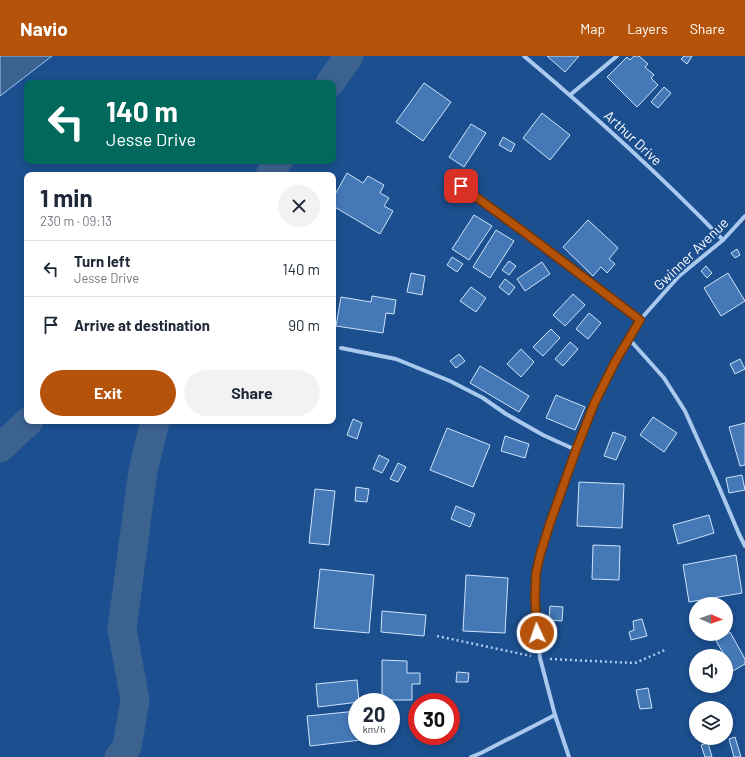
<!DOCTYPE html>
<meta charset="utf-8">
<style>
body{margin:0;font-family:Barlow,sans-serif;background:#f2f2f3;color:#1f2937;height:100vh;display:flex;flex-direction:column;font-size:15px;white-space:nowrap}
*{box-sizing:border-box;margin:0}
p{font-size:13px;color:#747a83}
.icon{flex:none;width:22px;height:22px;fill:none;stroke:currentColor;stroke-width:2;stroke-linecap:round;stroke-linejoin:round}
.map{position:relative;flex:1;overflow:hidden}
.panel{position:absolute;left:24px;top:116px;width:312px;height:252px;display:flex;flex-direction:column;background:#fff;border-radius:8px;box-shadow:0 2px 6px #0003}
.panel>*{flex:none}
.guide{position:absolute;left:24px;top:24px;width:312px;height:84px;border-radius:8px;box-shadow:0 2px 6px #0003;background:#00695c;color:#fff;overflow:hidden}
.needle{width:26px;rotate:92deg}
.fabs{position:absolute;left:689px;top:541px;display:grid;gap:8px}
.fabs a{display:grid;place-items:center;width:44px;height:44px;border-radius:50%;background:#fff;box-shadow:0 2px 6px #0003;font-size:20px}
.speed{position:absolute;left:348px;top:637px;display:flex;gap:8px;font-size:20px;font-weight:700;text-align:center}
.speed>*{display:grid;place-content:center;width:52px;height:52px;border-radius:50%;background:#fff;box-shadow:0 2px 6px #0003;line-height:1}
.speed small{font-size:10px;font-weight:400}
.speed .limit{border:6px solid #d22;background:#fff;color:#111}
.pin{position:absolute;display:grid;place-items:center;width:34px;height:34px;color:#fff;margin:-17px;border-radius:8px;box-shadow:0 2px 6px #0006}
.me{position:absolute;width:44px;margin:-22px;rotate:357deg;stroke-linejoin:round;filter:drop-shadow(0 0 3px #0008)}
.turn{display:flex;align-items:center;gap:14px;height:84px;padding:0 16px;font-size:18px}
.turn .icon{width:52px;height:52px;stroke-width:2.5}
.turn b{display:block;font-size:28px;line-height:34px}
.round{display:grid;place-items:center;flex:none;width:42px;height:42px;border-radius:21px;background:#f2f2f3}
.head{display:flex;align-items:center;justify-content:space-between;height:68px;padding:0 16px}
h1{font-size:24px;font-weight:700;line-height:30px}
.cta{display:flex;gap:8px;margin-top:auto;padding:8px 16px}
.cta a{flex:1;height:46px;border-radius:24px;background:#b45309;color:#fff;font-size:16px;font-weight:700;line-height:46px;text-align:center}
.cta a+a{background:#f2f2f3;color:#1f2937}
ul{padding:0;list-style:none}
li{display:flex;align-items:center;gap:12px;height:56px;padding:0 16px;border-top:1px solid #e0e1e3}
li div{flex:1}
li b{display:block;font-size:15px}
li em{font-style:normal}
header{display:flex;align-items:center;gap:24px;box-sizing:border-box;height:56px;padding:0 20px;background:#b45309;color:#fff}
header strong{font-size:19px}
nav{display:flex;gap:22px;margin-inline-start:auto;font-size:14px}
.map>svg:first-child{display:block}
.water{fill:#3c6290;stroke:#9cc4f0}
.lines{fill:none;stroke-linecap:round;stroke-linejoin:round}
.river{stroke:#3c6290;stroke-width:29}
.building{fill:#4478b7;stroke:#cfe3fa}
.path{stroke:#a9c9ee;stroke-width:2.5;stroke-dasharray:2 3;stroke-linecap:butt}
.street{stroke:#a9c9ee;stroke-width:4}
.route-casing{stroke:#753606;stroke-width:10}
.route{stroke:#b45309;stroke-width:7}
.labels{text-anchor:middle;stroke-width:3.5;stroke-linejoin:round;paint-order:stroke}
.street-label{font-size:14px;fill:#fff;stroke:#1b4f8f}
</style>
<header>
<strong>Navio</strong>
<nav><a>Map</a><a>Layers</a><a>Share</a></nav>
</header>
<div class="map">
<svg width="745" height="701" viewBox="0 0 745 701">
<rect width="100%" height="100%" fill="#1b4f8f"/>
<path class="water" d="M 0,0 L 52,0 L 0,40 Z"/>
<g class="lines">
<g class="river">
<path d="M 330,27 L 349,0"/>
<path d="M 270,119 L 278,105"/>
<path d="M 0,392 L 29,365"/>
<path d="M 119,701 L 127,691 L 135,644 L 122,573 L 143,415 L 155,365"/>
</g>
</g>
<g class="building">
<path d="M 547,0 L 579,0 L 565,16 Z"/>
<path d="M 634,0 L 639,0 L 648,8 L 645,11 L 654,19 L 651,22 L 658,29 L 637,51 L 607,21 L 627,1 L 630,4 Z"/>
<path d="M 684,0 L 692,0 L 687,8 L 681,3 Z"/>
<path d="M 424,27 L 451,46 L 423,85 L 396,66 Z"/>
<path d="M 664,31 L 671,37 L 658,52 L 651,46 Z"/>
<path d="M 542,57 L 570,79 L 550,104 L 523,82 Z"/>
<path d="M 471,68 L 486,77 L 464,111 L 449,101 Z"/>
<path d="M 503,81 L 515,88 L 511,96 L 499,89 Z"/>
<path d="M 347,117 L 363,127 L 368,120 L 384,129 L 380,137 L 389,142 L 384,150 L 393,155 L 380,178 L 333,150 L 333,142 Z"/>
<path d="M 474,159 L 492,170 L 469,204 L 452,193 Z"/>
<path d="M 588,164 L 618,192 L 609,203 L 615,208 L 607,217 L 601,211 L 593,220 L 563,191 Z"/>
<path d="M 496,174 L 514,185 L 490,222 L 473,211 Z"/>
<path d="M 737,193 L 740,199 L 735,202 L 731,197 Z"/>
<path d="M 452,201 L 463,208 L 457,216 L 447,209 Z"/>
<path d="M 509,205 L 516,210 L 509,219 L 502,214 Z"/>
<path d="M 542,206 L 550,218 L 525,235 L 517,223 Z"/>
<path d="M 706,210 L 712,217 L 707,222 L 701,215 Z"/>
<path d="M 411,217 L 425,220 L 422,239 L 407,236 Z"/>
<path d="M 728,217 L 745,245 L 721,260 L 704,232 Z"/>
<path d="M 505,223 L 515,231 L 509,239 L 499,231 Z"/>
<path d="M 471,231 L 486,242 L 476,256 L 460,245 Z"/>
<path d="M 573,238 L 585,249 L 565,270 L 553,259 Z"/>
<path d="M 372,240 L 396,244 L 394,258 L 386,257 L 383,277 L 336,270 L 341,241 L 371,246 Z"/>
<path d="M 589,257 L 601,267 L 588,283 L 576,273 Z"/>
<path d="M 551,273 L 560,282 L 543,300 L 533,291 Z"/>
<path d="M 570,286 L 578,293 L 563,310 L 555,303 Z"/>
<path d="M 521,293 L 534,306 L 521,321 L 507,308 Z"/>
<path d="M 459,298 L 465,305 L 456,312 L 450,305 Z"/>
<path d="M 740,303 L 745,313 L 735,318 L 730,308 Z"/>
<path d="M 480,310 L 529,340 L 519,356 L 470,327 Z"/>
<path d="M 556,339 L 585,351 L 575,374 L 546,362 Z"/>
<path d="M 653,361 L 677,377 L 664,396 L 640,379 Z"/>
<path d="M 353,363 L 362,367 L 357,383 L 347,379 Z"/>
<path d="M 745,367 L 745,409 L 740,410 L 729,371 Z"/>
<path d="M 447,372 L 490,389 L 473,431 L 430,414 Z"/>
<path d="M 613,376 L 626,381 L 616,404 L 604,400 Z"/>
<path d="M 505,380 L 529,388 L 525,402 L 501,395 Z"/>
<path d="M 379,399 L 389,404 L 382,417 L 373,413 Z"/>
<path d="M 398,407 L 406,411 L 398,426 L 390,423 Z"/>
<path d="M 742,419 L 745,434 L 729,437 L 726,422 Z"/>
<path d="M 579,426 L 624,428 L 622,472 L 577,470 Z"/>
<path d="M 356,431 L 369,433 L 367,446 L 355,445 Z"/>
<path d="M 315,433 L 335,435 L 329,489 L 309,487 Z"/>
<path d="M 456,450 L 475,458 L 470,471 L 451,463 Z"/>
<path d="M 709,459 L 714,477 L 678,488 L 673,469 Z"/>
<path d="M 593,489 L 620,490 L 619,524 L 592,523 Z"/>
<path d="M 736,499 L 742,537 L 689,546 L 683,509 Z"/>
<path d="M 320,513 L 374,519 L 369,577 L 314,572 Z"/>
<path d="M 466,519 L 508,522 L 505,577 L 463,575 Z"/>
<path d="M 550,550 L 563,551 L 562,565 L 549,564 Z"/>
<path d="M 382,555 L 426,559 L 424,580 L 381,576 Z"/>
<path d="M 642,563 L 647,580 L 631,584 L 629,576 L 634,574 L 633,565 Z"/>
<path d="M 730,576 L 745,603 L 745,608 L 733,615 L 726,600 L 725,600 L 716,585 Z"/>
<path d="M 382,604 L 407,605 L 407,617 L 420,617 L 420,628 L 412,628 L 412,644 L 382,644 Z"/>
<path d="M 457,616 L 469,617 L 468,626 L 456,626 Z"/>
<path d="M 357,624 L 359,646 L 318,651 L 316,628 Z"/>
<path d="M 648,632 L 652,652 L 640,653 L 636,634 Z"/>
<path d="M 357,655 L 357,680 L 360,680 L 361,684 L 310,690 L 307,660 Z"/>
<path d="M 735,681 L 741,701 L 734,701 L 729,683 Z"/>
<path d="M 708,687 L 712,701 L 705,701 L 701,689 Z"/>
</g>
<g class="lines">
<g class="path">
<path d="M 437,580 L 531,600"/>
<path d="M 550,603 L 635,607 L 665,594"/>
</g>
<g class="street">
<path d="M 524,0 C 593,58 660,119 723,184"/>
<path d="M 570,39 L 617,0"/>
<path d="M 461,130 L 640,264"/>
<path d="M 630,284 L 664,322 L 685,355 L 716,424 L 739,478 L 745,490"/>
<path d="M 341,292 L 396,303 L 450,325 L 483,342 L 506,358 L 543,379 L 576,394"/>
<path d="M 471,701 L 481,697 L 555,659"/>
<path d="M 569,701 L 555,659 L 540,602 L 537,577 L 535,542 L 537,517 L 540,499 L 550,467 L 576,394 L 594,348 L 615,306 L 640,264 L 679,220 L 723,184 L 745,160"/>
</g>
</g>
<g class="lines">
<defs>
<path id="route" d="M 461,130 L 524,176 L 640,264 L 615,306 L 594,348 L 576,394 L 550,467 L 540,499 L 536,517 L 535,542 L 537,577"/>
</defs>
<use href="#route" class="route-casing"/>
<use href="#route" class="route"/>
</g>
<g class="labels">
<g class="street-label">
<text transform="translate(633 82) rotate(43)" y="5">Arthur Drive</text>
<text transform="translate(691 198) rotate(-44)" y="5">Gwinner Avenue</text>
</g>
</g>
</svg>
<div class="fabs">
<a><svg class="needle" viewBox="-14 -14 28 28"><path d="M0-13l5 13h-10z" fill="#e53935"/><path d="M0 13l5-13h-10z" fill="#747a83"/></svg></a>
<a><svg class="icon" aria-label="sound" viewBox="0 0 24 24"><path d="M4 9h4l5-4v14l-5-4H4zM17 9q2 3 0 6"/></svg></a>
<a><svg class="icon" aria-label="layers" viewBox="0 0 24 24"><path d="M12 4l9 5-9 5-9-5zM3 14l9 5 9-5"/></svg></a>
</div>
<div class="speed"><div>20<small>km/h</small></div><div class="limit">30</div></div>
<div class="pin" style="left:461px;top:130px;background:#d93025"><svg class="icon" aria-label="arrive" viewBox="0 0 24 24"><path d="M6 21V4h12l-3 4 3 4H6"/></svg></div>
<svg class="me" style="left:537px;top:577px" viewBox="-20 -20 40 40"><circle r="17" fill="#b45309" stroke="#fff" stroke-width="3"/><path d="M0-11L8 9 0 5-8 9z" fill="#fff"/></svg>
<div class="guide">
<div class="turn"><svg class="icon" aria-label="left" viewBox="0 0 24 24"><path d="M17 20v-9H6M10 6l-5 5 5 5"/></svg><div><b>140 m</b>Jesse Drive</div></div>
</div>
<section class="panel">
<div class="head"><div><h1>1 min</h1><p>230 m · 09:13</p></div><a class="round"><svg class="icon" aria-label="close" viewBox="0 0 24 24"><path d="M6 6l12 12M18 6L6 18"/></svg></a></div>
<ul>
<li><svg class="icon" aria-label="left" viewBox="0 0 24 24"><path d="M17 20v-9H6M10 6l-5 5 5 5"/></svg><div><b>Turn left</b><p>Jesse Drive</p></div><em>140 m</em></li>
<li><svg class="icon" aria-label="arrive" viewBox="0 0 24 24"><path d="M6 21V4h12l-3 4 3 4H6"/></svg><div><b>Arrive at destination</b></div><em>90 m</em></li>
</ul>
<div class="cta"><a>Exit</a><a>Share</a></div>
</section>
</div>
